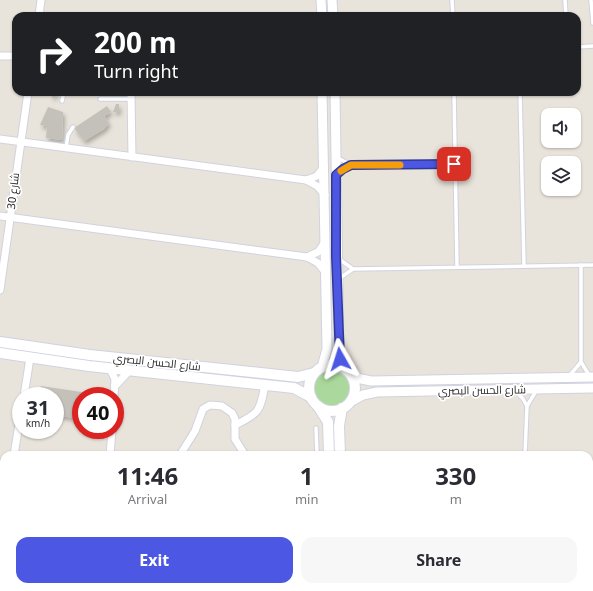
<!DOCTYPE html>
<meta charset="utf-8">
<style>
body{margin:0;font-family:"Noto Sans",Cairo,sans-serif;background:#f7f7f7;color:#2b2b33;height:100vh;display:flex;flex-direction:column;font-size:15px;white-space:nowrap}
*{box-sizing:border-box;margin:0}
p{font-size:13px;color:#7c7c81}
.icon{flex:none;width:22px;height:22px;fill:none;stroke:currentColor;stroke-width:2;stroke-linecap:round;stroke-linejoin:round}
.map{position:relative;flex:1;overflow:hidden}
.details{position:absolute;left:0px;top:451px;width:593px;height:140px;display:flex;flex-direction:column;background:#fff;border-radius:12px 12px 0 0;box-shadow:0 1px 3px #0004}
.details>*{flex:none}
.hud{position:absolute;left:12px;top:12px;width:569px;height:84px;border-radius:12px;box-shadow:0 1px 3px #0004;background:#202124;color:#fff;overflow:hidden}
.buttons{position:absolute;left:541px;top:108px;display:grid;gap:8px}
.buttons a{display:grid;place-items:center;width:40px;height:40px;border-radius:8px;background:#fff;box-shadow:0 1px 3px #0004;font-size:20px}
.speed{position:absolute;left:12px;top:387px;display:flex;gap:8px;font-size:20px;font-weight:700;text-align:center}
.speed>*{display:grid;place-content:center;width:52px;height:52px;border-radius:50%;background:#fff;box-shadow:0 1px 3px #0004;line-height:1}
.speed small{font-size:10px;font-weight:400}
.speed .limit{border:6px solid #d22;background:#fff;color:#111}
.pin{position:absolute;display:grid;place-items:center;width:34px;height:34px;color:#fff;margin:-17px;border-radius:8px;box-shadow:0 2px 6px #0006}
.me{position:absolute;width:44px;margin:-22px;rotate:354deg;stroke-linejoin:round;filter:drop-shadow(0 0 3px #0008)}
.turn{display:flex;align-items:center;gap:14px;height:84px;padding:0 16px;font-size:18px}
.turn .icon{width:52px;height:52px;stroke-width:2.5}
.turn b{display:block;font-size:28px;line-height:34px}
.eta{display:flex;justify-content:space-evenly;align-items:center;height:68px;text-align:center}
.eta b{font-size:24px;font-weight:700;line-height:28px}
.primary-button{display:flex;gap:8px;margin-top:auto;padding:8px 16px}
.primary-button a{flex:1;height:46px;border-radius:12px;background:#4c58e4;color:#fff;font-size:16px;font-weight:700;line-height:46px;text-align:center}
.primary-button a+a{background:#f7f7f7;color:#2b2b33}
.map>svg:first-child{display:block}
.green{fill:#abd99d}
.building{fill:#c4c1ba;filter:url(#shadow)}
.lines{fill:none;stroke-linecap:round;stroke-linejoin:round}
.service-casing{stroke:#d0d2df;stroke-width:5.5}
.minor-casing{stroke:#d0d2df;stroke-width:9}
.tertiary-casing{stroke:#d0d2df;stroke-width:11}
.secondary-casing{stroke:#d0d2df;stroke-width:12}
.service{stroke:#fff;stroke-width:3.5}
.minor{stroke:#fff;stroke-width:7}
.tertiary{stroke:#fff;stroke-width:9}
.secondary{stroke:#fff;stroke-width:10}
.route-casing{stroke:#313994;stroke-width:10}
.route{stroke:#4c58e4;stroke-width:7}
.slow{stroke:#f59e0b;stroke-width:7}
.labels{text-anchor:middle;stroke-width:3.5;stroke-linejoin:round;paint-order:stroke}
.street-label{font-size:11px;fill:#282828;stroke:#fff}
</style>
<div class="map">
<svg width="593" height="591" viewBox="0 0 593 591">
<defs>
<filter id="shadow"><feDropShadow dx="2" dy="3.5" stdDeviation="2" flood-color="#0004"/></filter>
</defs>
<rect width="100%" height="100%" fill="#e9e4db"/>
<circle class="green" cx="331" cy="390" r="19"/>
<g class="building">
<path d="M 52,92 L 56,92 L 54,98 L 51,95 Z"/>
<path d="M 116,104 L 119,104 L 119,112 L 113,112 Z"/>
<path d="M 107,106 L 111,112 L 104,116 L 109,123 L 104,129 L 84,141 L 74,128 Z"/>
<path d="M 48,107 L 63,112 L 62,140 L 46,138 L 47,126 L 40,125 Z"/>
<path d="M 41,386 L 95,394 L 95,396 L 81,396 L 81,419 L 55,415 L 55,396 L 39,396 Z"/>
</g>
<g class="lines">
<defs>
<g id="service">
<path d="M 452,0 L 453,16"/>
<path d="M 565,0 L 566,16"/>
<path d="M 591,0 L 593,23"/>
<path d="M 577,47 L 593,46"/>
<path d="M 454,92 L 457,267"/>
<path d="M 520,92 L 524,266"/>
<path d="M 100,99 L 131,99"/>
<path d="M 62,101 L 64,92"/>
<path d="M 66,148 L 68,135 L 73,127"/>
<path d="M 338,158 L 351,165 L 455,164"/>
<path d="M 338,173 L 350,166"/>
<path d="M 339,259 L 353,269"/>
<path d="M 581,265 L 581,362 L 589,375"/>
<path d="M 340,278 L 353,269 L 593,265"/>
<path d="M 570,375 L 581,362"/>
<path d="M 516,391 L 523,399 L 527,406"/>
<path d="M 316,428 L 317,455"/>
<path d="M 525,455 L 527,406 L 536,391"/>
<path d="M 36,591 L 37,587"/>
<path d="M 477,591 L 493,591"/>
<path d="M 519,591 L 519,587"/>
</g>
<g id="minor">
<path d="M 39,16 L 41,0"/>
<path d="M 0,56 L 16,56"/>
<path d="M 131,92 L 132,157"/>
<path d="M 0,139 L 306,180 L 317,186 L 325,195"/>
<path d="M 306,180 L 317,176 L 324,167"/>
<path d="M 0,216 L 307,257 L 318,263 L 326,273"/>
<path d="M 307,257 L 318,252 L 325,242"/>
<path d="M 0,290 L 28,92"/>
<path d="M 110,369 L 115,379 L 114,396"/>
<path d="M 115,386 L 129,371"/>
<path d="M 24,396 L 30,358"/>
<path d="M 235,425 C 260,413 260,411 265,385"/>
<path d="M 14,455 L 21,412"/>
<path d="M 110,455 L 112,430"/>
<path d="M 180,455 L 195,431 L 203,409 L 210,405 L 222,406 L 232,413 L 235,419 L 235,439 L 245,455"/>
<path d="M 0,483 L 4,484"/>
<path d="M 96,591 L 96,587"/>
<path d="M 137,591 L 141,591"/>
<path d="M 212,591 L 212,587"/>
</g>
<g id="tertiary">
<path d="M 321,0 L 322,16"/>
<path d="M 332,0 L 333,16"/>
<path d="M 335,92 L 339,348 L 344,368"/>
<path d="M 322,367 L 327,349 L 322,92"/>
<path d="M 352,377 L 371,381 L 593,377"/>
<path d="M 350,402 L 363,395 L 377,392 L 593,388"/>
</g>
<g id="secondary">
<path d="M 0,342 L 90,355 L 298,377 L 314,373"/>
<path d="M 0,353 L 89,366 L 294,388 L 311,397"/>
<circle cx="332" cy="388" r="23"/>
<path d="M 318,406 L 328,422 L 329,455"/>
<path d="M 340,455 L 339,426 L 342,408"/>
<path d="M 332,587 L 332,591"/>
<path d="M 342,591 L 342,587"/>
</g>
</defs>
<use href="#service" class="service-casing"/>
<use href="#minor" class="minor-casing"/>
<use href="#tertiary" class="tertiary-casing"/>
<use href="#secondary" class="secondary-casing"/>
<use href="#service" class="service"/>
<use href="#minor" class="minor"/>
<use href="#tertiary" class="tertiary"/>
<use href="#secondary" class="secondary"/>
</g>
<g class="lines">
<defs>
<path id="route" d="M 340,359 L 336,256 L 336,175 L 343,169 L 351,165 L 454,164"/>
</defs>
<use href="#route" class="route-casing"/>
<use href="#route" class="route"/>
<path class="slow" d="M 341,171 L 351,165 L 400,165"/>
</g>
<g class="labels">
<g class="street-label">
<text transform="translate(13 191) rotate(-83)" y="4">شارع 30</text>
<text transform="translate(157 362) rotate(6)" y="4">شارع الحسن البصري</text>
<text transform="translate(482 390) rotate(-1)" y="4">شارع الحسن البصري</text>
</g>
</g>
</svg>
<div class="buttons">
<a><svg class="icon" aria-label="sound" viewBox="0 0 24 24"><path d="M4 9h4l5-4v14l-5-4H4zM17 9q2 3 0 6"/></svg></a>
<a><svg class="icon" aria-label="layers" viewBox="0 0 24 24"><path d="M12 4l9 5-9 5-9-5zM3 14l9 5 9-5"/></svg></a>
</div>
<div class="speed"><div>31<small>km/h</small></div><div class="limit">40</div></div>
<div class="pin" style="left:454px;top:164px;background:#d93025"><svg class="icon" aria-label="arrive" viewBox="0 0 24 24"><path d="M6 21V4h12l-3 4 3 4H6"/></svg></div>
<svg class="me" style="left:340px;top:359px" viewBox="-20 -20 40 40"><path d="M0-17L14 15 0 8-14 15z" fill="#4c58e4" stroke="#fff" stroke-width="4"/></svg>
<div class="hud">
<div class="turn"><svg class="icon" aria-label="right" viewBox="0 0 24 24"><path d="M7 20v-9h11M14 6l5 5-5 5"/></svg><div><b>200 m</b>Turn right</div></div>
</div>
<section class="details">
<div class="eta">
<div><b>11:46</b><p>Arrival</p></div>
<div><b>1</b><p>min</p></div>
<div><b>330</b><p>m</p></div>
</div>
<div class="primary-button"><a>Exit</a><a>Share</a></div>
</section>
</div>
